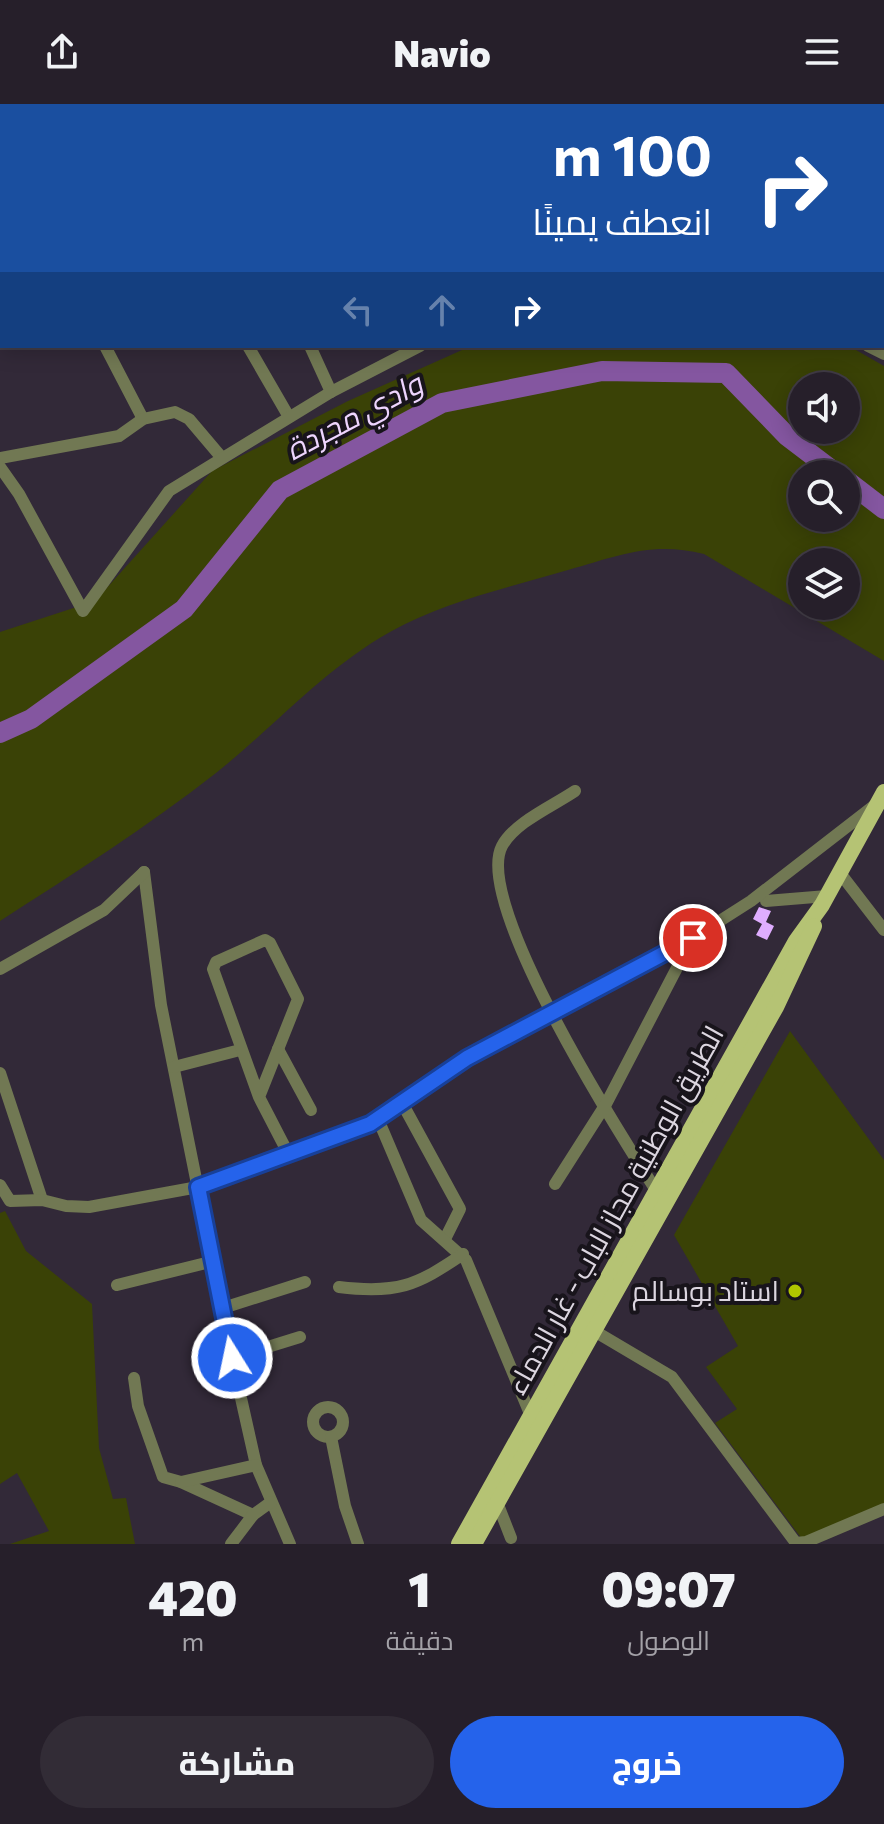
<!DOCTYPE html>
<html lang="ar">
<meta charset="utf-8">
<style>
body{margin:0;font-family:Commissioner,Cairo,sans-serif;background:#322c36;color:#f1f3f6;direction:rtl;height:100vh;display:flex;flex-direction:column;font-size:30px;white-space:nowrap}
*{box-sizing:border-box;margin:0}
p{font-size:26px;color:#a4a2a8}
.icon{flex:none;width:44px;height:44px;fill:none;stroke:currentColor;stroke-width:2;stroke-linecap:round;stroke-linejoin:round}
.map{position:relative;height:1440px;overflow:hidden;direction:ltr}
.details{display:flex;flex-direction:column;background:#261f2a;flex:1}
.details>*{flex:none}
.top-card{position:absolute;left:0px;top:0px;width:884px;height:244px;box-shadow:0 4px 20px #0003,0 0 0 2px #423d47;direction:rtl;background:#1a4fa0;color:#fff;overflow:hidden}
.buttons{position:absolute;left:788px;top:268px;display:grid;gap:16px}
.buttons a{display:grid;place-items:center;width:72px;height:72px;border-radius:50%;background:#261f2a;box-shadow:0 4px 20px #0003,0 0 0 2px #423d47;font-size:40px}
.pin{position:absolute;display:grid;place-items:center;width:68px;height:68px;color:#fff;margin:-34px;border:4px solid #fff;border-radius:50%;box-shadow:0 2px 8px #0007}
.me{position:absolute;width:88px;margin:-44px;rotate:350deg;stroke-linejoin:round;filter:drop-shadow(0 0 6px #0008)}
.turn{display:flex;align-items:center;gap:28px;height:168px;padding:0 40px;font-size:36px}
.turn .icon{width:104px;height:104px;stroke-width:2.5}
.turn b{display:block;font-size:56px;line-height:68px}
.lanes{display:flex;align-items:center;height:76px;padding:0 40px;background:#0003;justify-content:center;gap:40px;direction:ltr}
.lanes .off{opacity:.35}
.eta{display:flex;justify-content:space-evenly;align-items:center;height:136px;text-align:center}
.eta b{font-size:48px;font-weight:800;line-height:56px}
.action{display:flex;gap:16px;margin-top:auto;padding:16px 40px}
.action a{flex:1;height:92px;border-radius:48px;background:#2563eb;color:#fff;font-size:32px;font-weight:800;line-height:92px;text-align:center}
.action a+a{background:#322c36;color:#f1f3f6}
header{display:flex;justify-content:space-between;align-items:center;height:104px;padding:0 40px;background:#261f2a;font-size:36px;font-weight:800}
.map>svg:first-child{display:block}
.green{fill:#3a4206;fill-rule:evenodd}
.lines{fill:none;stroke-linecap:round;stroke-linejoin:round}
.river{stroke:#8456a0;stroke-width:20}
.building{fill:#dfadff}
.minor{stroke:#717853;stroke-width:12}
.major{stroke:#b5c374;stroke-width:16}
.route-casing{stroke:#184099;stroke-width:20}
.route{stroke:#2563eb;stroke-width:14}
.poi-dot{fill:#b0c500;stroke:#18141b;stroke-width:3}
.labels{text-anchor:middle;stroke-width:8;stroke-linejoin:round;paint-order:stroke}
.street-label{font-size:28px;fill:#dcd6e0;stroke:#18141b}
.poi-label{font-size:28px;fill:#dcd6e0;stroke:#18141b;text-anchor:end}
.water-label{font-size:30px;font-style:italic;fill:#eed5fe;stroke:#18141b}
</style>
<header><svg class="icon" aria-label="menu" viewBox="0 0 24 24"><path d="M4 6h16M4 12h16M4 18h16"/></svg>Navio<svg class="icon" aria-label="share" viewBox="0 0 24 24"><path d="M12 15V3M7 8l5-5 5 5M5 13v7h14v-7"/></svg></header>
<div class="map">
<svg width="884" height="1440" viewBox="0 0 884 1440">
<rect width="100%" height="100%" fill="#322938"/>
<g class="green">
<path d="M 471,242 L 849,242 L 884,262 L 884,557 L 704,450 C 652,437 618,452 568,466 C 508,484 445,497 390,528 C 324,565 275,622 216,669 C 147,723 73,770 0,817 L 0,528 L 95,497 L 212,367 L 348,297 ZM 802,282 L 846,282 L 846,326 L 802,326 ZM 802,370 L 846,370 L 846,414 L 802,414 ZM 802,458 L 846,458 L 846,502 L 802,502 Z"/>
<path d="M 790,927 L 884,1056 L 884,1400 L 802,1435 L 715,1319 L 737,1305 L 706,1263 L 738,1242 L 674,1131 Z"/>
<path d="M 5,1107 L 26,1147 L 92,1200 L 99,1344 L 113,1395 L 126,1394 L 135,1440 L 10,1440 L 49,1427 L 17,1369 L 0,1380 L 0,1109 Z"/>
</g>
<g class="lines">
<g class="river">
<path d="M 846,376 L 884,405"/>
<path d="M 0,629 L 31,615 L 184,505 L 280,386 L 442,299 L 602,267 L 726,269 L 787,332 L 837,370"/>
</g>
</g>
<path class="building" d="M 759,803 L 771,807 L 766,818 L 774,822 L 767,836 L 756,831 L 762,820 L 753,815 Z"/>
<g class="lines">
<g class="minor">
<path d="M 111,0 L 112,2"/>
<path d="M 592,0 L 593,2"/>
<path d="M 695,0 L 695,2"/>
<path d="M 862,0 L 884,0"/>
<path d="M 0,52 L 2,56"/>
<path d="M 0,96 L 2,95"/>
<path d="M 882,167 L 884,170"/>
<path d="M 105,242 L 143,315"/>
<path d="M 248,242 L 289,313"/>
<path d="M 310,242 L 331,288"/>
<path d="M 868,242 L 884,250"/>
<path d="M 0,354 L 119,332 L 143,315 L 175,308 L 189,315 L 222,354"/>
<path d="M 0,363 L 19,390 L 83,507 L 169,387 L 331,288 L 420,242"/>
<path d="M 575,687 C 553,702 515,718 502,742 C 472,799 623,1035 659,1091"/>
<path d="M 144,768 L 161,901 L 232,1254 L 256,1361 L 290,1440"/>
<path d="M 840,769 L 884,826"/>
<path d="M 766,797 L 827,792"/>
<path d="M 0,865 L 104,806 L 144,768"/>
<path d="M 278,945 L 311,1006"/>
<path d="M 174,963 L 240,946"/>
<path d="M 0,969 L 42,1096"/>
<path d="M 259,993 L 298,895 L 270,839 L 265,836 L 216,858 L 213,865 L 259,993 L 289,1051"/>
<path d="M 401,997 L 460,1105 L 445,1135"/>
<path d="M 378,1015 L 421,1116 L 466,1156 L 533,1317"/>
<path d="M 555,1080 L 606,1000 L 692,835"/>
<path d="M 0,1081 L 10,1097 L 42,1096 L 66,1102 L 89,1103 L 198,1083 L 370,1020 L 467,954 L 693,834 L 751,797 L 875,701"/>
<path d="M 117,1181 L 214,1157"/>
<path d="M 339,1183 C 397,1190 416,1182 463,1150"/>
<path d="M 223,1204 L 305,1178"/>
<path d="M 596,1228 L 672,1273 L 796,1439 L 806,1438 L 884,1405"/>
<path d="M 232,1254 L 300,1233"/>
<path d="M 134,1274 L 138,1302 L 163,1373 L 181,1378 L 253,1411"/>
<circle cx="328" cy="1318" r="15"/>
<path d="M 331,1333 L 345,1402 L 358,1440"/>
<path d="M 181,1378 L 256,1361"/>
<path d="M 495,1393 L 511,1434"/>
<path d="M 231,1440 L 253,1411 L 271,1398"/>
</g>
<g class="major">
<path d="M 459,1440 L 796,837 L 822,801 L 884,688"/>
<path d="M 474,1440 L 776,903 L 814,822"/>
</g>
</g>
<g class="lines">
<defs>
<path id="route" d="M 232,1254 L 198,1083 L 370,1020 L 467,954 L 693,834"/>
</defs>
<use href="#route" class="route-casing"/>
<use href="#route" class="route"/>
</g>
<circle class="poi-dot" cx="795" cy="1187" r="8"/>
<g class="labels">
<g class="street-label">
<text transform="translate(615 1106) rotate(-61)" y="10">الطريق الوطنية مجاز الباب - غار الدماء</text>
</g>
<g class="poi-label">
<text x="779" y="1197">استاد بوسالم</text>
</g>
<g class="water-label">
<text transform="translate(354 313) rotate(-28)" y="10">وادي مجردة</text>
</g>
</g>
</svg>
<div class="buttons">
<a><svg class="icon" aria-label="sound" viewBox="0 0 24 24"><path d="M4 9h4l5-4v14l-5-4H4zM17 9q2 3 0 6"/></svg></a>
<a><svg class="icon" aria-label="search" viewBox="0 0 24 24"><circle cx="10" cy="10" r="6"/><path d="M15 15l6 6"/></svg></a>
<a><svg class="icon" aria-label="layers" viewBox="0 0 24 24"><path d="M12 4l9 5-9 5-9-5zM3 14l9 5 9-5"/></svg></a>
</div>
<div class="pin" style="left:693px;top:834px;background:#d93025"><svg class="icon" aria-label="arrive" viewBox="0 0 24 24"><path d="M6 21V4h12l-3 4 3 4H6"/></svg></div>
<svg class="me" style="left:232px;top:1254px" viewBox="-20 -20 40 40"><circle r="17" fill="#2563eb" stroke="#fff" stroke-width="3"/><path d="M0-11L8 9 0 5-8 9z" fill="#fff"/></svg>
<div class="top-card">
<div class="turn"><svg class="icon" aria-label="right" viewBox="0 0 24 24"><path d="M7 20v-9h11M14 6l5 5-5 5"/></svg><div><b>100 m</b>انعطف يمينًا</div></div>
<div class="lanes"><svg class="icon off" aria-label="left" viewBox="0 0 24 24"><path d="M17 20v-9H6M10 6l-5 5 5 5"/></svg><svg class="icon off" aria-label="ahead" viewBox="0 0 24 24"><path d="M12 20V5M6 11l6-6 6 6"/></svg><svg class="icon" aria-label="right" viewBox="0 0 24 24"><path d="M7 20v-9h11M14 6l5 5-5 5"/></svg></div>
</div>
</div>
<section class="details">
<div class="eta">
<div><b>09:07</b><p>الوصول</p></div>
<div><b>1</b><p>دقيقة</p></div>
<div><b>420</b><p>m</p></div>
</div>
<div class="action"><a>خروج</a><a>مشاركة</a></div>
</section>
